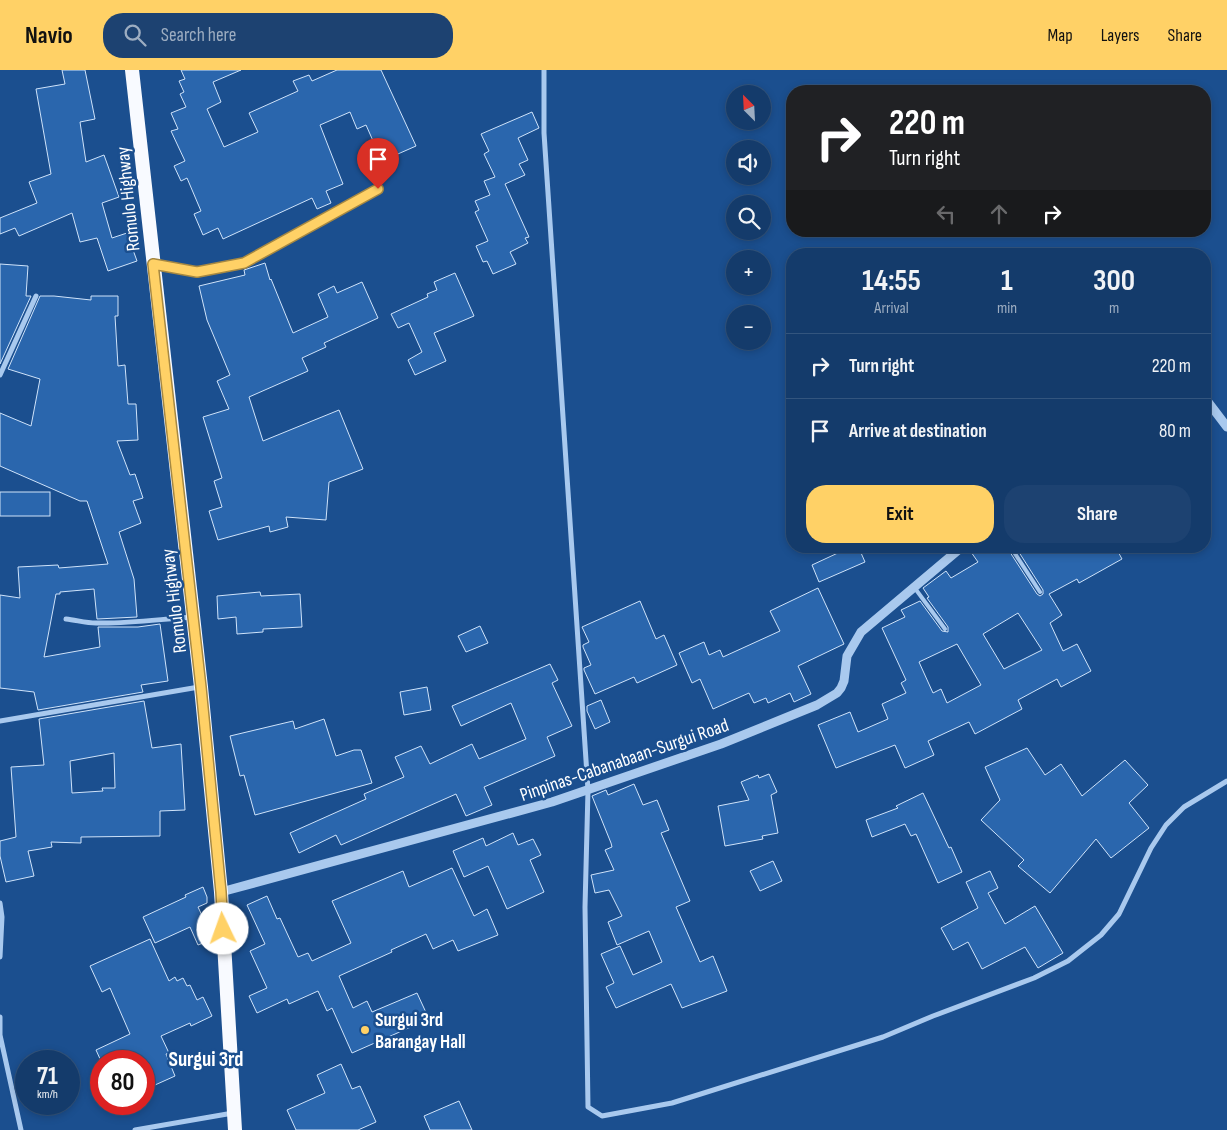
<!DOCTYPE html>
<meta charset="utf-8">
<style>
body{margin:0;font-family:"Sofia Sans Condensed",sans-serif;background:#1d4271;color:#f1f3f6;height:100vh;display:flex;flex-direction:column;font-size:19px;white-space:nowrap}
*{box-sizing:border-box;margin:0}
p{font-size:16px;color:#9dadc1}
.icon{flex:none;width:28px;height:28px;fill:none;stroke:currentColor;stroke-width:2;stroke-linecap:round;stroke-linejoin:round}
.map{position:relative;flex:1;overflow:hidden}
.sheet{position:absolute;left:786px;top:178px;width:425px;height:305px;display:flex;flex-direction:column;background:#143b6b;border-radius:20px;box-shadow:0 2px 8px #0003,0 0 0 1px #33557e}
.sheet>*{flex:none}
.hud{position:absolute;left:786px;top:15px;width:425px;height:152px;border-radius:20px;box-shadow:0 2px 8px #0003,0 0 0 1px #33557e;background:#202124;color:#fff;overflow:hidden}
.needle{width:32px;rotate:336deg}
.fabs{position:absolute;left:726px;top:15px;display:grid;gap:10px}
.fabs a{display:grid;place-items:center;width:45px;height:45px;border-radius:50%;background:#143b6b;box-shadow:0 2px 8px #0003,0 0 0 1px #33557e;font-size:25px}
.speed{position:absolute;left:15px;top:980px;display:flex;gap:10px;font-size:25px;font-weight:700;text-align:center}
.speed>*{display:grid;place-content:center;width:65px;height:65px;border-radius:50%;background:#143b6b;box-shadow:0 2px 8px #0003,0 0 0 1px #33557e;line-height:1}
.speed small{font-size:12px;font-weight:400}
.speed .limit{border:8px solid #d22;background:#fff;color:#111}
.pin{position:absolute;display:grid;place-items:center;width:42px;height:42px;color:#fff;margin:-51px -21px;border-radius:50% 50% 50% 0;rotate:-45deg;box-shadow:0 0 5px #0007}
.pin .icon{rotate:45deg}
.me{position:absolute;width:55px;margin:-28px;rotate:357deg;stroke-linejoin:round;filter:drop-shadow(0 0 4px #0008)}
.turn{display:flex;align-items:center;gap:18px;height:105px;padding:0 20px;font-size:22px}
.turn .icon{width:65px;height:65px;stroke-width:2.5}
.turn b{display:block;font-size:35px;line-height:42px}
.lanes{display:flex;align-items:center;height:48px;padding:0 20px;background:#0003;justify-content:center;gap:25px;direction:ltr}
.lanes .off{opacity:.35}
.eta{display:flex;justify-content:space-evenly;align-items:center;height:85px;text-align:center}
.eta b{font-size:30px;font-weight:700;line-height:35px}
.button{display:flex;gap:10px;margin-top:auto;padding:10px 20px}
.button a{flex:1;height:58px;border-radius:20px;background:#ffd166;color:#111;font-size:20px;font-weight:700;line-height:58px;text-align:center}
.button a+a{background:#1d4271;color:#f1f3f6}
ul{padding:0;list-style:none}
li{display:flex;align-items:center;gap:15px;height:65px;padding:0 20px;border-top:1px solid #33557e}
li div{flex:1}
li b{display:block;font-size:19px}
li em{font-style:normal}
header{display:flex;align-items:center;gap:30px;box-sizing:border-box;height:70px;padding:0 25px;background:#ffd166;color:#111}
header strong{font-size:24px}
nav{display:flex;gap:28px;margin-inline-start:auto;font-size:18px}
.search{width:350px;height:45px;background:#1d4271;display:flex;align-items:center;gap:12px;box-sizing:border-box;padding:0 18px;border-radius:20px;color:#9dadc1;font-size:19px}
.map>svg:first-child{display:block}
.building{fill:#2a66ad;stroke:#cfe3fa;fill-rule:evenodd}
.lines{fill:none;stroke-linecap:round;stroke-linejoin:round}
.service{stroke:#a9c9ee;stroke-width:4}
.minor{stroke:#a9c9ee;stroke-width:5}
.tertiary{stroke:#a9c9ee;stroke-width:9}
.trunk{stroke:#f8faff;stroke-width:14}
.route-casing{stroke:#a68842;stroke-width:12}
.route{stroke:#ffd166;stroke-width:9}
.poi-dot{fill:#ffd166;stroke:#1b4f8f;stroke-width:2}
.labels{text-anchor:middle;stroke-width:5;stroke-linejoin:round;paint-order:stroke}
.street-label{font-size:19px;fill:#fff;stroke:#1b4f8f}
.poi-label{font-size:19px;font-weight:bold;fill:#fff;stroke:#1b4f8f;text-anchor:start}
.quarter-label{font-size:21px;font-weight:bold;fill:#fff;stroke:#1b4f8f}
</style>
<header>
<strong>Navio</strong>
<div class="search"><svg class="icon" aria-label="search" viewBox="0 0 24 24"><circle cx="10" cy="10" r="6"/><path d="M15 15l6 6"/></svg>Search here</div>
<nav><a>Map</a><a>Layers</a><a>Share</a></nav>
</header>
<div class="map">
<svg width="1227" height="1060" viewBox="0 0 1227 1060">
<rect width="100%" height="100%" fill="#1b4f8f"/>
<g class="building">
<path d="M 62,0 L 85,0 L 95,49 L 80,52 L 86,92 L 104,85 L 119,127 L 102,133 L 112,168 L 127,163 L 137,191 L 108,201 L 97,168 L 80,172 L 72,143 L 19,166 L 15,158 L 0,164 L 0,148 L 37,133 L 29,112 L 51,104 L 36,19 L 65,14 Z"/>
<path d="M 181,0 L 241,0 L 213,12 L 221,32 L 207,39 L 224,77 L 258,62 L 249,43 L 298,21 L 293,11 L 309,5 L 312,11 L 337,0 L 381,0 L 416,76 L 382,91 L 366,55 L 357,59 L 350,42 L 320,55 L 343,114 L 326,121 L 331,133 L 317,139 L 312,128 L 223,169 L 218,158 L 203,165 L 194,144 L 201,141 L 187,108 L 181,111 L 174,96 L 185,91 L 171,61 L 178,59 L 171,43 L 186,37 L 180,24 L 184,22 L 179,11 L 185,9 Z"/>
<path d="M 532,42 L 539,58 L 518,68 L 528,90 L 519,94 L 525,105 L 505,114 L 529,167 L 525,168 L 528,173 L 510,182 L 516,194 L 493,204 L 487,191 L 483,192 L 476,176 L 488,171 L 475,142 L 479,140 L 475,131 L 490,125 L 484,111 L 495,107 L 484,84 L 489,81 L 481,64 Z"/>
<path d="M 265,193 L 270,210 L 271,209 L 293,263 L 328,247 L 318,224 L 334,216 L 337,223 L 362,212 L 378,248 L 324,273 L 326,277 L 302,288 L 308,301 L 249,327 L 263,371 L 339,340 L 363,399 L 329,412 L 326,450 L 286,447 L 288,457 L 270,462 L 269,456 L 218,470 L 209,441 L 222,437 L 214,411 L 222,408 L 203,347 L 229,339 L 217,311 L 230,305 L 207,250 L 199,216 L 245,205 L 244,200 Z"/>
<path d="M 0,194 L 28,196 L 26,226 L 31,226 L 0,294 Z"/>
<path d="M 455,203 L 474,246 L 434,263 L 446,291 L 415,305 L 408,290 L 422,282 L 409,253 L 398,258 L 391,244 L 428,227 L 427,224 L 437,220 L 434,212 Z"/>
<path d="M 40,226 L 54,226 L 91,230 L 91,226 L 118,226 L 118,246 L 115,246 L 118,296 L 125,295 L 128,334 L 136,334 L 138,370 L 117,371 L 130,405 L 135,404 L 143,428 L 133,431 L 141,453 L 119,462 L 134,509 L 137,547 L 97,549 L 94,519 L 60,522 L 60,524 L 56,524 L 44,587 L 100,577 L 98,557 L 138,557 L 160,554 L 168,611 L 141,615 L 143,622 L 38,640 L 34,622 L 0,618 L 0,525 L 20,528 L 18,497 L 58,495 L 59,498 L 108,494 L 87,431 L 80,431 L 0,396 L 0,343 L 31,356 L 40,309 L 8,299 Z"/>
<rect x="0" y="422" width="50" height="24"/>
<path d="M 838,476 L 858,476 L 865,492 L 819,512 L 812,495 L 840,482 Z"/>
<path d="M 980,476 L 1006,476 L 1037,524 L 1040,526 L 1043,524 L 1043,520 L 1015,476 L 1115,476 L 1122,489 L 1079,513 L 1077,509 L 1049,524 L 1062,545 L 1050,553 L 1063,581 L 1077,574 L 1091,601 L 1061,617 L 1057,609 L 1018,630 L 1022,639 L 975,664 L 969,652 L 928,671 L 934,685 L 905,698 L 895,675 L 836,698 L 818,655 L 850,642 L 858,662 L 888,649 L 882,634 L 906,623 L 901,613 L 906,610 L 882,558 L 905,547 L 901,540 L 920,531 L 942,561 L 948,562 L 948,557 L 927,528 L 929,527 L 923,518 L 946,501 L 951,508 L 978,492 L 971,482 ZM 1018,543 L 1042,580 L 1004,599 L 983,564 ZM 957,574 L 981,615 L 947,633 L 941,619 L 933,623 L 919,592 Z"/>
<path d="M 818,518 L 844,574 L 798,596 L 811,624 L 794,632 L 790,623 L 768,633 L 766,628 L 754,633 L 749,623 L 713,639 L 700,609 L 692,613 L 679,583 L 704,572 L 709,585 L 720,580 L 723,587 L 780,561 L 770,541 Z"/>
<path d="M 260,522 L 261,526 L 300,524 L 302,557 L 263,559 L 263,562 L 237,564 L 236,547 L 218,549 L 217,526 Z"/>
<path d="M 640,531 L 656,569 L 664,565 L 677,595 L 637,613 L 634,607 L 595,624 L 584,600 L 584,598 L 591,595 L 583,577 L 583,575 L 589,572 L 582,557 Z"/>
<path d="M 480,556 L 488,573 L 466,582 L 458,566 Z"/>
<path d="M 550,594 L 558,610 L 552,613 L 572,656 L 547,667 L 555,686 L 484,717 L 492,735 L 466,746 L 456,724 L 341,775 L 336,765 L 299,783 L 290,763 L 366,729 L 364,724 L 404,707 L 395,687 L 421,676 L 430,694 L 472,674 L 479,689 L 526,669 L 511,633 L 461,656 L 452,636 Z"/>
<path d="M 427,617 L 431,640 L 404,645 L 400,622 Z"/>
<path d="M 601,630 L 610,652 L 595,659 L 587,641 L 587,636 Z"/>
<path d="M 144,631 L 152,678 L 181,674 L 185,740 L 160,741 L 160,766 L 81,767 L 81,773 L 51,772 L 52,777 L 28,781 L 34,806 L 6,812 L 0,786 L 0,771 L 16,767 L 11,697 L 44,695 L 39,649 ZM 114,683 L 115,718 L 102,718 L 103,721 L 72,723 L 70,691 Z"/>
<path d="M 324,649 L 336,686 L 354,680 L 361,680 L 372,713 L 255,745 L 244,705 L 240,706 L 230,666 L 293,651 L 295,659 Z"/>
<path d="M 1027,678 L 1045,705 L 1061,694 L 1082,726 L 1125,690 L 1148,715 L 1129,733 L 1149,758 L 1111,788 L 1096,769 L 1050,823 L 1018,796 L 1024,790 L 981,750 L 1000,730 L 985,697 Z"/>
<path d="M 769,704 L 777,722 L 771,725 L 778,763 L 762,766 L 763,769 L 725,776 L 718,736 L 749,730 L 741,712 L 758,705 L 759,708 Z"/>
<path d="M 634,714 L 643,735 L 657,730 L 669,760 L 661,763 L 690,831 L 676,837 L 700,892 L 713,886 L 727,921 L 682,938 L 671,914 L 616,938 L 606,917 L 614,913 L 601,884 L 620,876 L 633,905 L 662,892 L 649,861 L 617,875 L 608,852 L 622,846 L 609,820 L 595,823 L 591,805 L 614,800 L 605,780 L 612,777 L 611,773 L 592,726 L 606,720 L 608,725 Z"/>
<path d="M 923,723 L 949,778 L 951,777 L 962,802 L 938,813 L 916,764 L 911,766 L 905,754 L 872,767 L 866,750 L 898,738 L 896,736 Z"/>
<path d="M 513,763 L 518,775 L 533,769 L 541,785 L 530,790 L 544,822 L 507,839 L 488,796 L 464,807 L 453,781 L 483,768 L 486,776 Z"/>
<path d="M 773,791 L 782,811 L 760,821 L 750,801 Z"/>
<path d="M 452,798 L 474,846 L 487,839 L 498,865 L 458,881 L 453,870 L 433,879 L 426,864 L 391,880 L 392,882 L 339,906 L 353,938 L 367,931 L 372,942 L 417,923 L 429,949 L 352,983 L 332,938 L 327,941 L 318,921 L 289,934 L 287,929 L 257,943 L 249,926 L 267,918 L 250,881 L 265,874 L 247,835 L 267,826 L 277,849 L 280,848 L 298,887 L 308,883 L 312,891 L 351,873 L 332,831 L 403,801 L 409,817 Z"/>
<path d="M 990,801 L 998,818 L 988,823 L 1005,854 L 1035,836 L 1063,883 L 1038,898 L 1025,877 L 982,899 L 968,872 L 953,880 L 941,858 L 978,838 L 966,812 Z"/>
<path d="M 203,817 L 207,827 L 207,833 L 198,837 L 213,869 L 198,875 L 190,857 L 155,873 L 143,847 L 186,827 L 185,825 Z"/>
<path d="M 150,869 L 169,911 L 175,907 L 177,911 L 183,908 L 187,916 L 190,915 L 197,930 L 203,927 L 212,946 L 191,956 L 190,953 L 161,966 L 169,983 L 166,984 L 175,1006 L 155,1015 L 145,991 L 101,991 L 96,980 L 130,964 L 110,918 L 102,922 L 90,896 Z"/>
<path d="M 341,994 L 352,1019 L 360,1016 L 376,1052 L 358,1060 L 296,1060 L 287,1040 L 325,1023 L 317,1005 Z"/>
<path d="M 459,1031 L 472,1060 L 430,1060 L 424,1046 Z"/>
</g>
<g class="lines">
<g class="service">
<path d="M 158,195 L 197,202 L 244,193 L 378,119"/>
<path d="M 1010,476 L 1040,522"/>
<path d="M 914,517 L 945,559"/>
</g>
<g class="minor">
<path d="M 544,0 L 544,63 L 588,720 L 585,837 L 588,1037 L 602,1046 L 672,1033 L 883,967 L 933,946 L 1034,908 L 1068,891 L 1101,865 L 1119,844 L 1151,778 L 1166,755 L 1184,737 L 1227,711"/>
<path d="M 0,305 L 36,226"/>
<path d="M 66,549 C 76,550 86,553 96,553 C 128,554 161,549 193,547"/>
<path d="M 0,651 L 199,617"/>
<path d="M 0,833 L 2,847 L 0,887"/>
<path d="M 0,947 L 0,965 L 21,1060"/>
<path d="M 135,1060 L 233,1043"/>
</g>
<g class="tertiary">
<path d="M 1205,328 L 1227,357"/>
<path d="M 221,822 L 552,732 L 721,674 L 817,635 L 837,623 L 841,618 L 844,611 L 847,586 L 861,562 L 963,476"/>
</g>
<path class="trunk" d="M 132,0 L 201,617 L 221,822 L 235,1060"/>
</g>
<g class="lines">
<defs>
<path id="route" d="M 223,859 L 221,822 L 201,617 L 153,194 L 197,202 L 244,193 L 378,119"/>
</defs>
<use href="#route" class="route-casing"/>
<use href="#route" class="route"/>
</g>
<circle class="poi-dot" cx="365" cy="960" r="5"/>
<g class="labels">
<g class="street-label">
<text transform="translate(127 129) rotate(-96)" y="7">Romulo Highway</text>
<text transform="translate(173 531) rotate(-97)" y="7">Romulo Highway</text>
<text transform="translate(624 689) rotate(-19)" y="7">Pinpinas-Cabanabaan-Surgui Road</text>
</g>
<g class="poi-label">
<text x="375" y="956">Surgui 3rd<tspan x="375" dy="22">Barangay Hall</tspan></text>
</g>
<g class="quarter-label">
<text x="206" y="996">Surgui 3rd</text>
</g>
</g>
</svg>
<div class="fabs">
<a><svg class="needle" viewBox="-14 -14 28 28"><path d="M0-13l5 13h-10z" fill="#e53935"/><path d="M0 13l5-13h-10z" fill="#9dadc1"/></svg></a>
<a><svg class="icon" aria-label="sound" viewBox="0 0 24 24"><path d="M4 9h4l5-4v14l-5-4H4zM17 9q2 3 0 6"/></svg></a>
<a><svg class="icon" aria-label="search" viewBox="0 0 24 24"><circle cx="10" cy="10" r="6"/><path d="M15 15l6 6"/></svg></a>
<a>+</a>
<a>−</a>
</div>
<div class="speed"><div>71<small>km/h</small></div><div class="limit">80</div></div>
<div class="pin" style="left:378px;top:119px;background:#d93025"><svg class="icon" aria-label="arrive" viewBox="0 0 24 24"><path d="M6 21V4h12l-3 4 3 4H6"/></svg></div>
<svg class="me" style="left:223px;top:859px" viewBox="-20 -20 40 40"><circle r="19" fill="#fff"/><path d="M0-13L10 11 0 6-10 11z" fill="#ffd166"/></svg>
<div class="hud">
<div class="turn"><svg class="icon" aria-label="right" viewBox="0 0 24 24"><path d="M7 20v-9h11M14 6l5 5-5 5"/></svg><div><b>220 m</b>Turn right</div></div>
<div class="lanes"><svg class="icon off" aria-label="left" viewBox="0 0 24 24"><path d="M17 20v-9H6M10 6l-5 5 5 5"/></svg><svg class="icon off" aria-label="ahead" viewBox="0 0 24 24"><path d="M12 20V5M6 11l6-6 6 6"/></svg><svg class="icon" aria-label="right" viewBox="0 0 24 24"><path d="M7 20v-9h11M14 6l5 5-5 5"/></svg></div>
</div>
<section class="sheet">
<div class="eta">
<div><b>14:55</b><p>Arrival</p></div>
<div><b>1</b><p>min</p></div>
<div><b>300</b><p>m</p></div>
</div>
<ul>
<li><svg class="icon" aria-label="right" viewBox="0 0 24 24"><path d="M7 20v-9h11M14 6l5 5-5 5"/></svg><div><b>Turn right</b></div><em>220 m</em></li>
<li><svg class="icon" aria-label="arrive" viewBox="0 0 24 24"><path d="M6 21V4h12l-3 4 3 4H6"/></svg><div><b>Arrive at destination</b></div><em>80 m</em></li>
</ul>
<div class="button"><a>Exit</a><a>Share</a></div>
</section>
</div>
